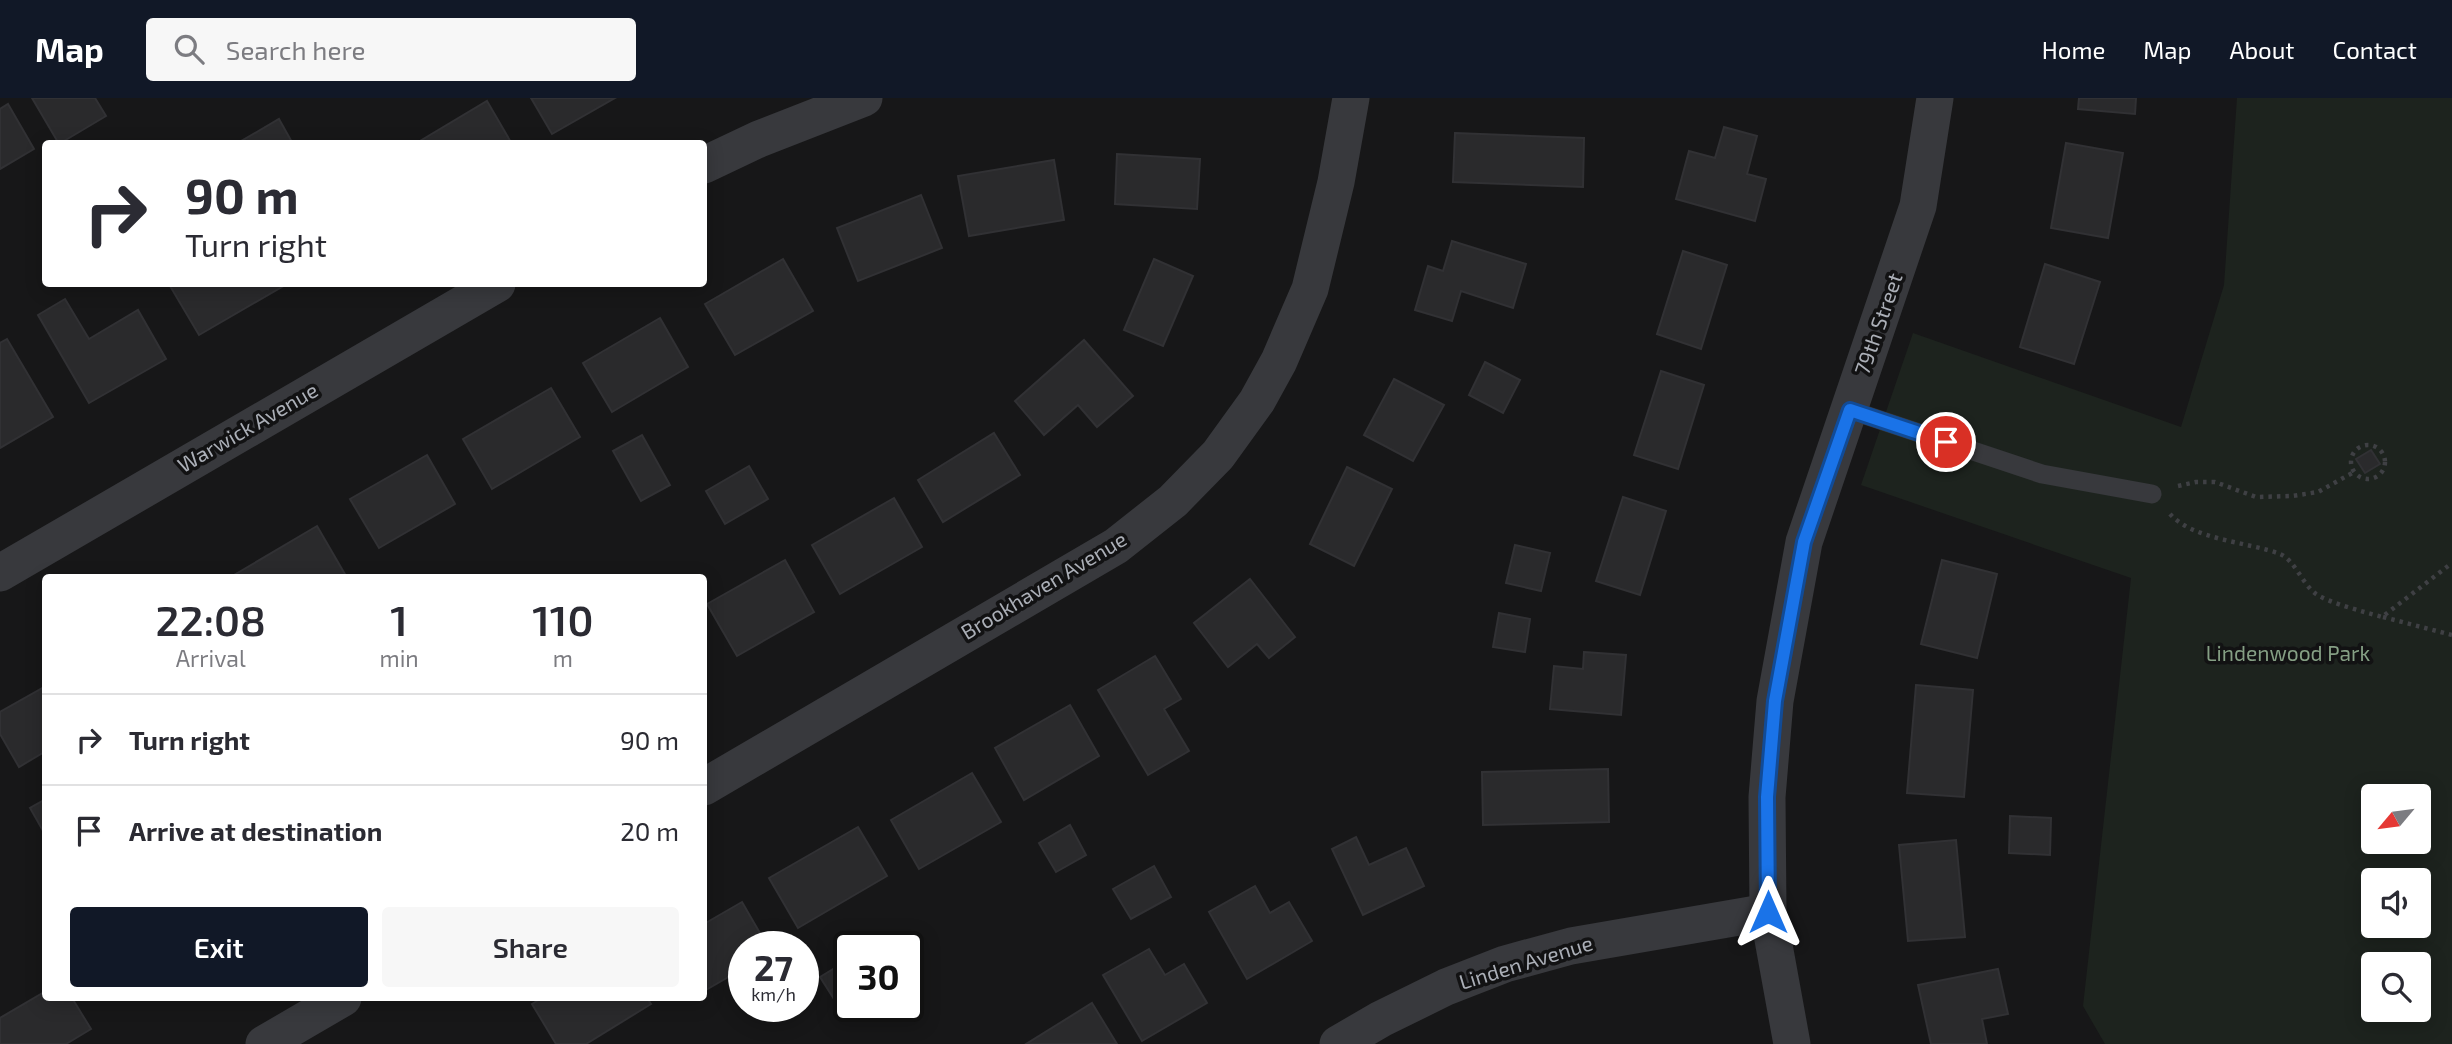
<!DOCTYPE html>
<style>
body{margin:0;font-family:"Exo 2",sans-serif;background:#f7f7f7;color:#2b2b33;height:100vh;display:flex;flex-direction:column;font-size:26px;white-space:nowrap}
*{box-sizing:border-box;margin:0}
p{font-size:23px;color:#7c7c81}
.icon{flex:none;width:38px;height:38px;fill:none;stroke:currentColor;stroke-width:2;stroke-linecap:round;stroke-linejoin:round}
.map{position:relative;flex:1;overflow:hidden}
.panel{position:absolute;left:42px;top:476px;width:665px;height:427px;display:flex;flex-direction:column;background:#fff;border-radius:7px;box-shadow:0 4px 18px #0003}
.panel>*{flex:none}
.banner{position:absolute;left:42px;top:42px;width:665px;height:147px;border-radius:7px;box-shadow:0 4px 18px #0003;background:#fff;color:#2b2b33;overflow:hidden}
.needle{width:46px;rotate:241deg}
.tools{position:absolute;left:2361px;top:686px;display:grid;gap:14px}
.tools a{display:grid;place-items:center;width:70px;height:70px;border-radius:7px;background:#fff;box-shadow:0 4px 18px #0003;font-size:35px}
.speed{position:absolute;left:728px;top:833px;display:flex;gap:14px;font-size:35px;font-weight:700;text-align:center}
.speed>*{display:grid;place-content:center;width:91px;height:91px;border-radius:50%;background:#fff;box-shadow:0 4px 18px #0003;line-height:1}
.speed small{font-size:18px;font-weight:400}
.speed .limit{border:4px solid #111;border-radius:10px;background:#fff;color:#111}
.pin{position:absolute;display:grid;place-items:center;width:60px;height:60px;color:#fff;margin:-30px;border:4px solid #fff;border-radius:50%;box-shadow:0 2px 7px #0007}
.me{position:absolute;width:77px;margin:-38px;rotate:0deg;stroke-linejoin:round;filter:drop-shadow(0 0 5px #0008)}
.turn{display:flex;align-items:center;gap:24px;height:147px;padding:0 28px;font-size:32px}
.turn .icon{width:91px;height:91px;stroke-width:2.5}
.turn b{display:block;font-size:49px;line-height:60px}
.eta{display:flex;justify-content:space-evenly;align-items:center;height:119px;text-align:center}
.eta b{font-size:42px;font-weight:600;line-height:49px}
.action{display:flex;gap:14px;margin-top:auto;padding:14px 28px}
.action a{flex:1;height:80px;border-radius:7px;background:#111827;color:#fff;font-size:28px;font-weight:600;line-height:80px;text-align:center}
.action a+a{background:#f7f7f7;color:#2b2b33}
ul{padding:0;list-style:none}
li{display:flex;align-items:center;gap:21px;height:91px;padding:0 28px;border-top:2px solid #e1e1e2}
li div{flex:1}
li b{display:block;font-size:26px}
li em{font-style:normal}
header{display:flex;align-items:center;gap:42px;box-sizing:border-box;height:98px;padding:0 35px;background:#111827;color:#fff}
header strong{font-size:33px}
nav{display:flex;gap:38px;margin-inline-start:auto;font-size:24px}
.search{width:490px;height:63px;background:#f7f7f7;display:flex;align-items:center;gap:18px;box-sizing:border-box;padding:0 24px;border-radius:7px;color:#7c7c81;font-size:26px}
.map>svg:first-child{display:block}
.green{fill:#1d231e;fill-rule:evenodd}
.building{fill:#2a2a2c;stroke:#313134;stroke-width:2}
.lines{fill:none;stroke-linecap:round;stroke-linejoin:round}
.path{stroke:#3f4044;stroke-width:4.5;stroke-dasharray:3.5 5;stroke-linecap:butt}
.lane{stroke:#38393d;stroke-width:19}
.street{stroke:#38393d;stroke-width:37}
.route-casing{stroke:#114b97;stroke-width:18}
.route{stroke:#1a73e8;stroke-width:12}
.labels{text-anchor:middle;stroke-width:7;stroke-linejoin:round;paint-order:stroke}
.street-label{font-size:21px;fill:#abafb7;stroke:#121213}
.park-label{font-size:21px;fill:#859f84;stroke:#121213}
</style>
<header>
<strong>Map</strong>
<div class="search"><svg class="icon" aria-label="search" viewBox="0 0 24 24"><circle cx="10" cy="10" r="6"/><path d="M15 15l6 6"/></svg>Search here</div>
<nav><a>Home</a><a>Map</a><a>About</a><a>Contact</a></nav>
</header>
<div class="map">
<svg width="2452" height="946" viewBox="0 0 2452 946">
<rect width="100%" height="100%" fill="#171718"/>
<path class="green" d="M 2237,0 L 2452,0 L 2452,946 L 2105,946 L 2083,908 L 2131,480 L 1861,387 L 1913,235 L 2181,329 L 2224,187 ZM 2373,698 L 2418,698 L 2418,744 L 2373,744 ZM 2373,782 L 2418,782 L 2418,828 L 2373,828 ZM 2373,866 L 2418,866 L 2418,912 L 2373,912 Z"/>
<g class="building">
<path d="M 32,0 L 95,0 L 106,18 L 59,46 Z"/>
<path d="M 531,0 L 615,0 L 552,36 Z"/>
<path d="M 2079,0 L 2136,0 L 2135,16 L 2078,11 Z"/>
<path d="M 487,3 L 512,46 L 415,46 Z"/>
<path d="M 8,6 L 34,51 L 0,71 L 0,11 Z"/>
<path d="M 279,21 L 293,46 L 236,46 Z"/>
<path d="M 1724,29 L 1757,38 L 1747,76 L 1766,81 L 1755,123 L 1676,101 L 1689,53 L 1715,60 Z"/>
<path d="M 1455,35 L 1584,40 L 1583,89 L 1453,84 Z"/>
<path d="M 2066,45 L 2123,55 L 2108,140 L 2051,130 Z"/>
<path d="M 1117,56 L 1200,61 L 1197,111 L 1115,106 Z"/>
<path d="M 1054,62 L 1064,122 L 969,138 L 958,78 Z"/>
<path d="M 921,97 L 942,150 L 858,183 L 837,130 Z"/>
<path d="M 1452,143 L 1526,166 L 1513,210 L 1461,193 L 1452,223 L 1415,212 L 1428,168 L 1443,173 Z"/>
<path d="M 1683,153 L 1727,167 L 1701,251 L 1657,236 Z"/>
<path d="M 783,161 L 813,213 L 735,257 L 705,206 Z"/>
<path d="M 1154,161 L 1193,178 L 1163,248 L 1124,232 Z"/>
<path d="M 2045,166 L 2100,184 L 2074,266 L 2020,249 Z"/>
<path d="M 174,186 L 287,186 L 199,237 L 170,188 Z"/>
<path d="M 65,201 L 89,241 L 138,212 L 166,261 L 89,305 L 38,217 Z"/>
<path d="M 660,220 L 688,269 L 612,314 L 583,265 Z"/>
<path d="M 7,241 L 53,319 L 0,350 L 0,245 Z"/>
<path d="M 1084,242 L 1133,298 L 1097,329 L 1078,307 L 1044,337 L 1015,303 Z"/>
<path d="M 1485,264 L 1520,282 L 1503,315 L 1469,297 Z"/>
<path d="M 1661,273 L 1704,287 L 1678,371 L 1634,357 Z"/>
<path d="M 1394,281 L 1444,307 L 1413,363 L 1364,337 Z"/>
<path d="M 551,290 L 580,339 L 492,391 L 463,341 Z"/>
<path d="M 994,335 L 1020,377 L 943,424 L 918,382 Z"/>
<path d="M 642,337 L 670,387 L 641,403 L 613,353 Z"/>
<path d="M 2371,352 L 2380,366 L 2365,375 L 2356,361 Z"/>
<path d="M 427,357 L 455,406 L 379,450 L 350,401 Z"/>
<path d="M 749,368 L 768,401 L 725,426 L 706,393 Z"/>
<path d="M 1347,369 L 1392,391 L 1354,468 L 1310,446 Z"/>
<path d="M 1623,399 L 1666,413 L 1640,497 L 1596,483 Z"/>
<path d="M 894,400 L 922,449 L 840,496 L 812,447 Z"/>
<path d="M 317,428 L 346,478 L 343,480 L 229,480 Z"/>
<path d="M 1515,447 L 1550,455 L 1541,493 L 1506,485 Z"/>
<path d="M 785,462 L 814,514 L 737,558 L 707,506 Z"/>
<path d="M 1942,462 L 1997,476 L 1977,560 L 1921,546 Z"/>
<path d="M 1250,481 L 1295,539 L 1269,560 L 1257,546 L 1228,569 L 1194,525 Z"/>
<path d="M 1499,515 L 1530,521 L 1525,554 L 1493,549 Z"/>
<path d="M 1584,554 L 1626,557 L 1621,617 L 1550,611 L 1554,568 L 1583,571 Z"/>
<path d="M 1155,558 L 1181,601 L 1164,611 L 1189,653 L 1148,677 L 1098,592 Z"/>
<path d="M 1916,587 L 1973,592 L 1964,699 L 1907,695 Z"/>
<path d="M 46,588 L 46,653 L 19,669 L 0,636 L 0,614 Z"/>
<path d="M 1070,607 L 1099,658 L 1024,702 L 995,650 Z"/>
<path d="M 1608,671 L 1609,724 L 1483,727 L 1482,674 Z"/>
<path d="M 972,675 L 1001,724 L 919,771 L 891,722 Z"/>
<path d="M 46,701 L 46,738 L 30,710 Z"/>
<path d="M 2010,718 L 2051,720 L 2050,757 L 2009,755 Z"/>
<path d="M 1070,727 L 1086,757 L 1056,774 L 1039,745 Z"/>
<path d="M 858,729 L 887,778 L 798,830 L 769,780 Z"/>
<path d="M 1356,739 L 1369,767 L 1406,750 L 1424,788 L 1363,817 L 1332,751 Z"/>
<path d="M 1956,742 L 1965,839 L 1908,843 L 1899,747 Z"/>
<path d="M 1154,768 L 1171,799 L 1131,821 L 1113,791 Z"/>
<path d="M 1255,788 L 1270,815 L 1289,804 L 1312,843 L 1247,881 L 1209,814 Z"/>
<path d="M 742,804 L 768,849 L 744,849 L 744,870 L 704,893 L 704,826 Z"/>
<path d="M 1149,851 L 1165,877 L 1184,866 L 1207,905 L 1142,943 L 1103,877 Z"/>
<path d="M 848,862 L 849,903 L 839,909 L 820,879 Z"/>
<path d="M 1998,871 L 2008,916 L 1982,921 L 1987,946 L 1931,946 L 1918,887 Z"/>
<path d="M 46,893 L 46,900 L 72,900 L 91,931 L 66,946 L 0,946 L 0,920 Z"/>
<path d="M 542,900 L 647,900 L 651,906 L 586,946 L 556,946 L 532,906 Z"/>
<path d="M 1092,905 L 1117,946 L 1026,946 Z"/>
</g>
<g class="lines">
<g class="path">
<circle cx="2368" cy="364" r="17"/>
<path d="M 2178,388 L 2196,384 L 2215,384 L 2256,399 L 2292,398 L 2318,394 L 2354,374"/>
<path d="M 2170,416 C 2193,442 2249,444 2280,456 C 2295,462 2302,486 2316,496 C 2329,505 2365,514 2382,519 L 2452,465"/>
<path d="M 2383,519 L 2452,537"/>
</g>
<path class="lane" d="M 1850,312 L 2042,376 L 2152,396"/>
<g class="street">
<path d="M 704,67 L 759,41 L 864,0"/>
<path d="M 0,475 L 497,186"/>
<path d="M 704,689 L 1116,448 L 1173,403 L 1218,357 L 1257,303 L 1279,263 L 1310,191 L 1336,84 L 1351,0"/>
<path d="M 264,946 L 343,900"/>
<path d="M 1338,946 L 1381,921 L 1446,889 L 1505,866 L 1571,848 L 1768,814"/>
<path d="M 1792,946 L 1768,814 L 1767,699 L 1775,603 L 1804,444 L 1918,108 L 1935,0"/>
</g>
</g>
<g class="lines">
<defs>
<path id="route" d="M 1768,814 L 1767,699 L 1775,603 L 1804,444 L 1850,312 L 1946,344"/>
</defs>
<use href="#route" class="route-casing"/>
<use href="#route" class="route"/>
</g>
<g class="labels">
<g class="street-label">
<text transform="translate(1879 226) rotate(-71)" y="7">79th Street</text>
<text transform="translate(248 330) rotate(-30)" y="7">Warwick Avenue</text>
<text transform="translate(1044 488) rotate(-31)" y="7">Brookhaven Avenue</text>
<text transform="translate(1526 865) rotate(-17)" y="7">Linden Avenue</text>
</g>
<g class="park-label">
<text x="2288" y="563">Lindenwood Park</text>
</g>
</g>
</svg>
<div class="tools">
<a><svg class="needle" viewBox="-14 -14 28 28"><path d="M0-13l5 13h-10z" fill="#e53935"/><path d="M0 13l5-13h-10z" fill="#7c7c81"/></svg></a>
<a><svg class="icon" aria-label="sound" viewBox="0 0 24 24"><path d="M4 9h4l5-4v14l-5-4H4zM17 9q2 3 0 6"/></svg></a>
<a><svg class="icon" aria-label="search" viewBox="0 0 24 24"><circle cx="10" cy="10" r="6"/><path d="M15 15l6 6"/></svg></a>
</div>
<div class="speed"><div>27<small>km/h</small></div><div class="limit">30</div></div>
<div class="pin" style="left:1946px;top:344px;background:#d93025"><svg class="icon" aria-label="arrive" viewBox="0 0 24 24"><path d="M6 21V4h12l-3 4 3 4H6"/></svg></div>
<svg class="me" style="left:1768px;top:814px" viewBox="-20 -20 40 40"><path d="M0-17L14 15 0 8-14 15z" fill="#1a73e8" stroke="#fff" stroke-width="4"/></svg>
<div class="banner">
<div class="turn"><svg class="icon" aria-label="right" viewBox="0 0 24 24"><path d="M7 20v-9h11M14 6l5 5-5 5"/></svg><div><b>90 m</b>Turn right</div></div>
</div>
<section class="panel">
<div class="eta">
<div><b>22:08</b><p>Arrival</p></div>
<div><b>1</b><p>min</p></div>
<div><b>110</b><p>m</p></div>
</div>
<ul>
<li><svg class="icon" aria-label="right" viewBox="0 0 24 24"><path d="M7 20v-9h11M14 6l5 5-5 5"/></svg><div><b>Turn right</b></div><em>90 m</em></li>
<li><svg class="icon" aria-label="arrive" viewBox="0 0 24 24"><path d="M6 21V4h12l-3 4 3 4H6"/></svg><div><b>Arrive at destination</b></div><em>20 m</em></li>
</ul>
<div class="action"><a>Exit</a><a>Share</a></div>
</section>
</div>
